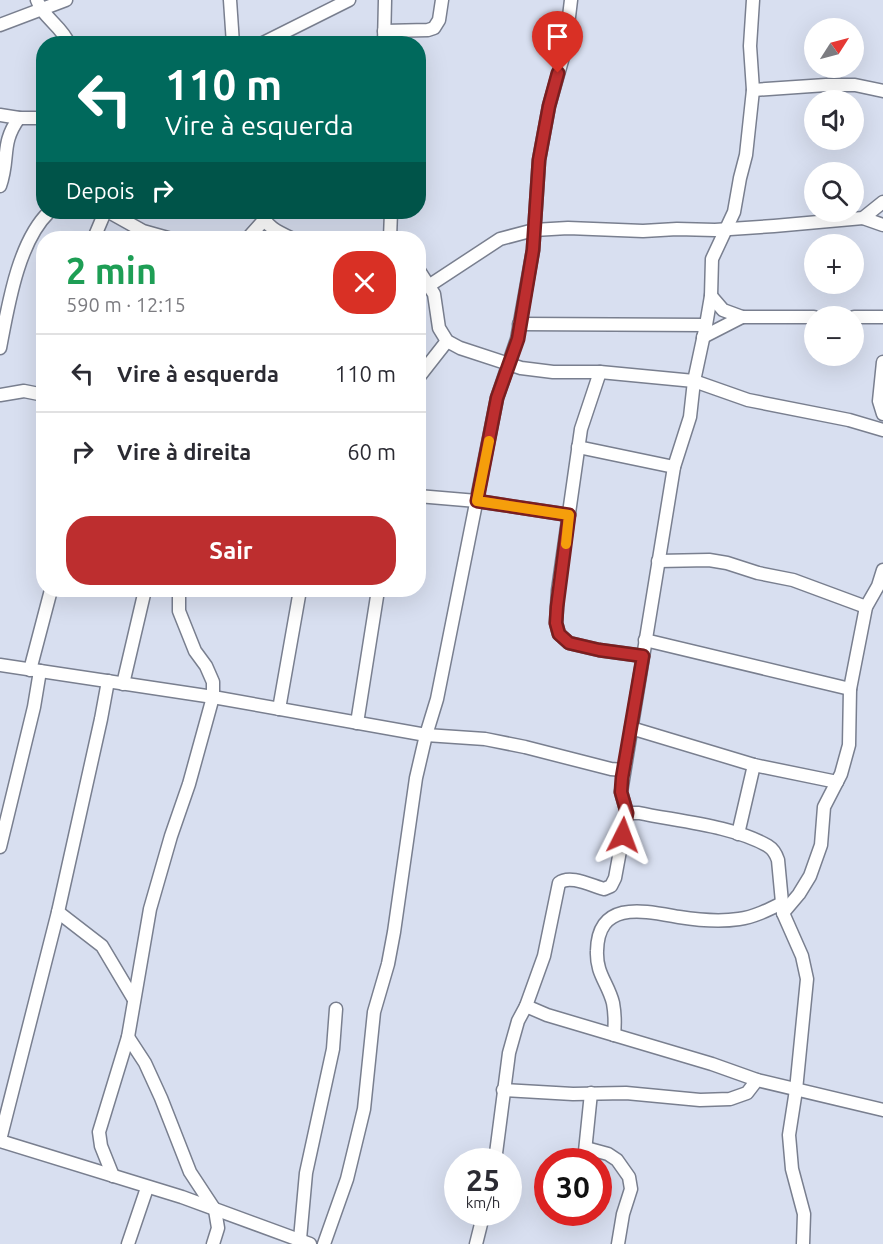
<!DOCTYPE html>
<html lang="pt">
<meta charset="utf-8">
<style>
body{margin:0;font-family:Ubuntu,sans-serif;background:#f2f2f3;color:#2b2b33;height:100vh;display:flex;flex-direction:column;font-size:22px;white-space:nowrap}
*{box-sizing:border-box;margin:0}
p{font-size:20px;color:#7c7c81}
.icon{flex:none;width:33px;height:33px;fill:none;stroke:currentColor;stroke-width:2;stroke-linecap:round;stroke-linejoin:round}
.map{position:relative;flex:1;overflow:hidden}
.panel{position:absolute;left:36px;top:231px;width:390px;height:366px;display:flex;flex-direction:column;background:#fff;border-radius:24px;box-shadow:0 6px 24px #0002}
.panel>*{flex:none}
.hud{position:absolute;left:36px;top:36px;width:390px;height:183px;border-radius:24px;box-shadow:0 6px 24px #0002;background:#00695c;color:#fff;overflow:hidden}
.needle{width:39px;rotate:54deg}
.controls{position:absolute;left:804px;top:18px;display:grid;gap:12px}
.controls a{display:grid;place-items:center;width:60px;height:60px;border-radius:50%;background:#fff;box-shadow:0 6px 24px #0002;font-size:30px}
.speed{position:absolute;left:444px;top:1148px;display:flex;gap:12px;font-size:30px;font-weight:700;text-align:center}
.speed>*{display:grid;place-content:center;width:78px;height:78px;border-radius:50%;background:#fff;box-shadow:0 6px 24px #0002;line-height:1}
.speed small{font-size:15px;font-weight:400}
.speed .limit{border:9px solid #d22;background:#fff;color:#111}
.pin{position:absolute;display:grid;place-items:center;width:51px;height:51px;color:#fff;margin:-62px -26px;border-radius:50% 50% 50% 0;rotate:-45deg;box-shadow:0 0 6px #0007}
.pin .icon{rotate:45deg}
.me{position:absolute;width:66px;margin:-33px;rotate:3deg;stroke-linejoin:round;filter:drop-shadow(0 0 4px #0008)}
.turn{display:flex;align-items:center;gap:21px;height:126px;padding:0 30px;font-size:27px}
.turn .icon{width:78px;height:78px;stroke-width:2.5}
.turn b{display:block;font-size:42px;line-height:51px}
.then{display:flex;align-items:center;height:57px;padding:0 30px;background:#0003;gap:12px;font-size:22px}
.round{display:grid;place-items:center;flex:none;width:63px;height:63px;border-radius:24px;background:#f2f2f3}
.head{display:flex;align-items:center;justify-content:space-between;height:102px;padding:0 30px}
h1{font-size:36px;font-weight:700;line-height:45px;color:#1e9e55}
.button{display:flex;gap:12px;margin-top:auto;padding:12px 30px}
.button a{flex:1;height:69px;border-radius:24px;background:#bd2e2f;color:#fff;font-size:24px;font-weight:700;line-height:69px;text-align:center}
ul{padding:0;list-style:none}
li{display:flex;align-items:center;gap:18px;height:78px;padding:0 30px;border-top:2px solid #e1e1e2}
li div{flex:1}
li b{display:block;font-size:22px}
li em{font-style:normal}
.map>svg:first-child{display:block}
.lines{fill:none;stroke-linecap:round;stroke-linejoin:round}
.street-casing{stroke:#797f8f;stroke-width:15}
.street{stroke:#fff;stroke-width:12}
.route-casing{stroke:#7b1e1f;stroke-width:15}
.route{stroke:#bd2e2f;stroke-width:10}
.slow{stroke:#f59e0b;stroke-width:10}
</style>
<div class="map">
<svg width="883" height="1244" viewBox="0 0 883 1244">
<rect width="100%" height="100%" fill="#d8dff0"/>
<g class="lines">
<defs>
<g id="street">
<path d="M 37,0 C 43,18 62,26 69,44"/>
<path d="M 230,0 L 233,44"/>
<path d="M 753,0 L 750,46 L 753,90 L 746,155 L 740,178 L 734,212 L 712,259 L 711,296 L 706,325 L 694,381 L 690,417 L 674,467 L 621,792 L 627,813 L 639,813 C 677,821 734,826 768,846 C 773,849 776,854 778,860 L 783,913"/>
<path d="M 0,25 L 66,0"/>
<path d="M 384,31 L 428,30 L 434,28 L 439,20 L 442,0"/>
<path d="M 261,44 L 349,0"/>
<path d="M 384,44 L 385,0"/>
<path d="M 753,90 L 826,85 L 855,85 L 883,91"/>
<path d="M 0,115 L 19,118 L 44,118"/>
<path d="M 0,186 C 10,158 0,144 19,118"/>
<path d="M 109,212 L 143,231 L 168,238"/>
<path d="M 261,212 C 265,226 278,232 291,238"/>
<path d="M 863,218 L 883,225"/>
<path d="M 94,238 L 105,212"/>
<path d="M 248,238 L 264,220"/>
<path d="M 390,238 L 391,212"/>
<path d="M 418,269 L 434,294 L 439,328 L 447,341 L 460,348 L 521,368 L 553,372 L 600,372 L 694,381 L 748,400 L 849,420 L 883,430"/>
<path d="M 430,285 L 500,239 L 534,230 L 568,228 L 643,231 L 677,229 L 715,230 L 774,226 L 863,218 L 883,202"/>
<path d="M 711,296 L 723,310 L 742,317 L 814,317"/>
<path d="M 854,317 L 883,317"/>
<path d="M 519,324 L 706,325"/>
<path d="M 703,337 L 742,317"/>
<path d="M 0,348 C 8,306 18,242 49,212"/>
<path d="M 883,362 L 879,401 L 883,414"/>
<path d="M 600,372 L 581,429 L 558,590 L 556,623 L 559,634 L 569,643 L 599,650 L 643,656"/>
<path d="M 418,378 L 447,341"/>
<path d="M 0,395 L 24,391 L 44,395"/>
<path d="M 578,447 L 674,467"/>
<path d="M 418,496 L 477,501 L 569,515"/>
<path d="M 658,561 L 709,560 L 727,563 L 758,573 L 793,580 L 866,607"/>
<path d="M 645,640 L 850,689"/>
<path d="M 0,665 L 213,697 L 426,735 L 485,739 L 525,747 L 611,769 L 623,770"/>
<path d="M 30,670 L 51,590"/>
<path d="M 123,684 L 145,590"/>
<path d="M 279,709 L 300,590"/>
<path d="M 357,723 L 378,590"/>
<path d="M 631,728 L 754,765 L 837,782"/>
<path d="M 738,834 L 754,765"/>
<path d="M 0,847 L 34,707 L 40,671"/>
<path d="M 58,912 L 102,946 L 133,998"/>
<path d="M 526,1006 L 547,1015 L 712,1064 L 757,1080"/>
<path d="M 614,1035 C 615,1025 615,1014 613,1003 C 608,983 596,974 597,951 C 598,899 645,911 679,917 C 698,920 719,922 739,919 C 754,917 768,910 782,903"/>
<path d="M 128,1037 L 145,1063 L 161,1098 L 190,1172 L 215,1210 L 218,1228 L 213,1244"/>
<path d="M 503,1090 L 573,1094 L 626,1093 L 700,1100 L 730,1099 L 747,1093 L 757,1080 L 883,1110"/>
<path d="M 0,1140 L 58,912 L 101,719 L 108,681"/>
<path d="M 0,1141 L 182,1197 L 310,1244"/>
<path d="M 586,1148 L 608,1154 L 617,1160 L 629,1177 L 631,1189 L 623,1214 L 618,1244"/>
<path d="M 495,1161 L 509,1053 L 518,1021 L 526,1006 L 544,956 L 559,883 C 570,874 592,886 604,889 L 611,886 L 615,878 L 627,813"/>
<path d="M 584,1161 L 591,1093"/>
<path d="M 113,1176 L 101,1146 L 99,1132 L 128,1037 L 150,909 L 171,836 L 189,784 L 213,697 L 213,682 L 206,666 L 195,651 L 179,611 L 179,590"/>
<path d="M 300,1239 L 306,1173 L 333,1049 L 336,1009"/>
<path d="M 128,1244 L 147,1188"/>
<path d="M 324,1244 L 347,1179 L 364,1109 L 374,1012 L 388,964 L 394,932 L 416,778 L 426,735 L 437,699 L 497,398 L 517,339 L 533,250 L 539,160 L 549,106 L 565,50 L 571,0"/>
<path d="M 476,1244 L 484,1212"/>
<path d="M 803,1244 L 804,1214 L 792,1169 L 789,1135 L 796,1090 L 807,979 L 802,956 L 783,913 L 799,894 L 810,876 L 821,845 L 824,807 L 841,774 L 849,745 L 850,689 L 866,607 L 878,586 L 883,570"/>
</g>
</defs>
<use href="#street" class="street-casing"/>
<use href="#street" class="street"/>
</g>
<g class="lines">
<defs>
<path id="route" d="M 558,73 L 549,106 L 539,160 L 533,250 L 518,339 L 497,398 L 477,501 L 569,515 L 557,607 L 556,623 L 559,634 L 569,643 L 599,650 L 643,656 L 622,778 L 621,792 L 627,813 L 623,835"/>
</defs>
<use href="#route" class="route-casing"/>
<use href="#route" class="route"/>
<path class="slow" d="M 489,441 L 477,501 L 569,515 L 566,544"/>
</g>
</svg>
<div class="controls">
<a><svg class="needle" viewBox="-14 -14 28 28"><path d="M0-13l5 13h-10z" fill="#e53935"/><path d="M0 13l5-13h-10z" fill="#7c7c81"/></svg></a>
<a><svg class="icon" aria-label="sound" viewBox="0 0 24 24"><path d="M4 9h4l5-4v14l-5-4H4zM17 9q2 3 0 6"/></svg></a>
<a><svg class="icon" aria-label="search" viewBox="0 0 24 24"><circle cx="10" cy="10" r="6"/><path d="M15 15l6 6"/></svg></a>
<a>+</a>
<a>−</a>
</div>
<div class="speed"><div>25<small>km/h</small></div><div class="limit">30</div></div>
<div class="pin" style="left:558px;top:73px;background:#d93025"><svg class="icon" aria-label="arrive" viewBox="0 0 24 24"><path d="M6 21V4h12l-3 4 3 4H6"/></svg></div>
<svg class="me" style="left:623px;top:835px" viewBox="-20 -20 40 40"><path d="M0-17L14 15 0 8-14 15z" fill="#bd2e2f" stroke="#fff" stroke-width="4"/></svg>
<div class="hud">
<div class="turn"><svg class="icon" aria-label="left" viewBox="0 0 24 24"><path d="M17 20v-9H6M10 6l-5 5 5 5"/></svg><div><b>110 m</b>Vire à esquerda</div></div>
<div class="then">Depois<svg class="icon" aria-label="right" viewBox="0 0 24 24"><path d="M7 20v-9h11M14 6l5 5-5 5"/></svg></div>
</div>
<section class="panel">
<div class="head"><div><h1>2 min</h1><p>590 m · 12:15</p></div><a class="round" style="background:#d93025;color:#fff"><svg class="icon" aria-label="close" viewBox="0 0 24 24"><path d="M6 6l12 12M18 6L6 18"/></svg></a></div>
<ul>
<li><svg class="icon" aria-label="left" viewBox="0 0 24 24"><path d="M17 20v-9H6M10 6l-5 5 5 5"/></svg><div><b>Vire à esquerda</b></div><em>110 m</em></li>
<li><svg class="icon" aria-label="right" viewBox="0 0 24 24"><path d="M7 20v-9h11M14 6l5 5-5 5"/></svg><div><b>Vire à direita</b></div><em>60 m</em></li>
</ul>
<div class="button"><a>Sair</a></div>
</section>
</div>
